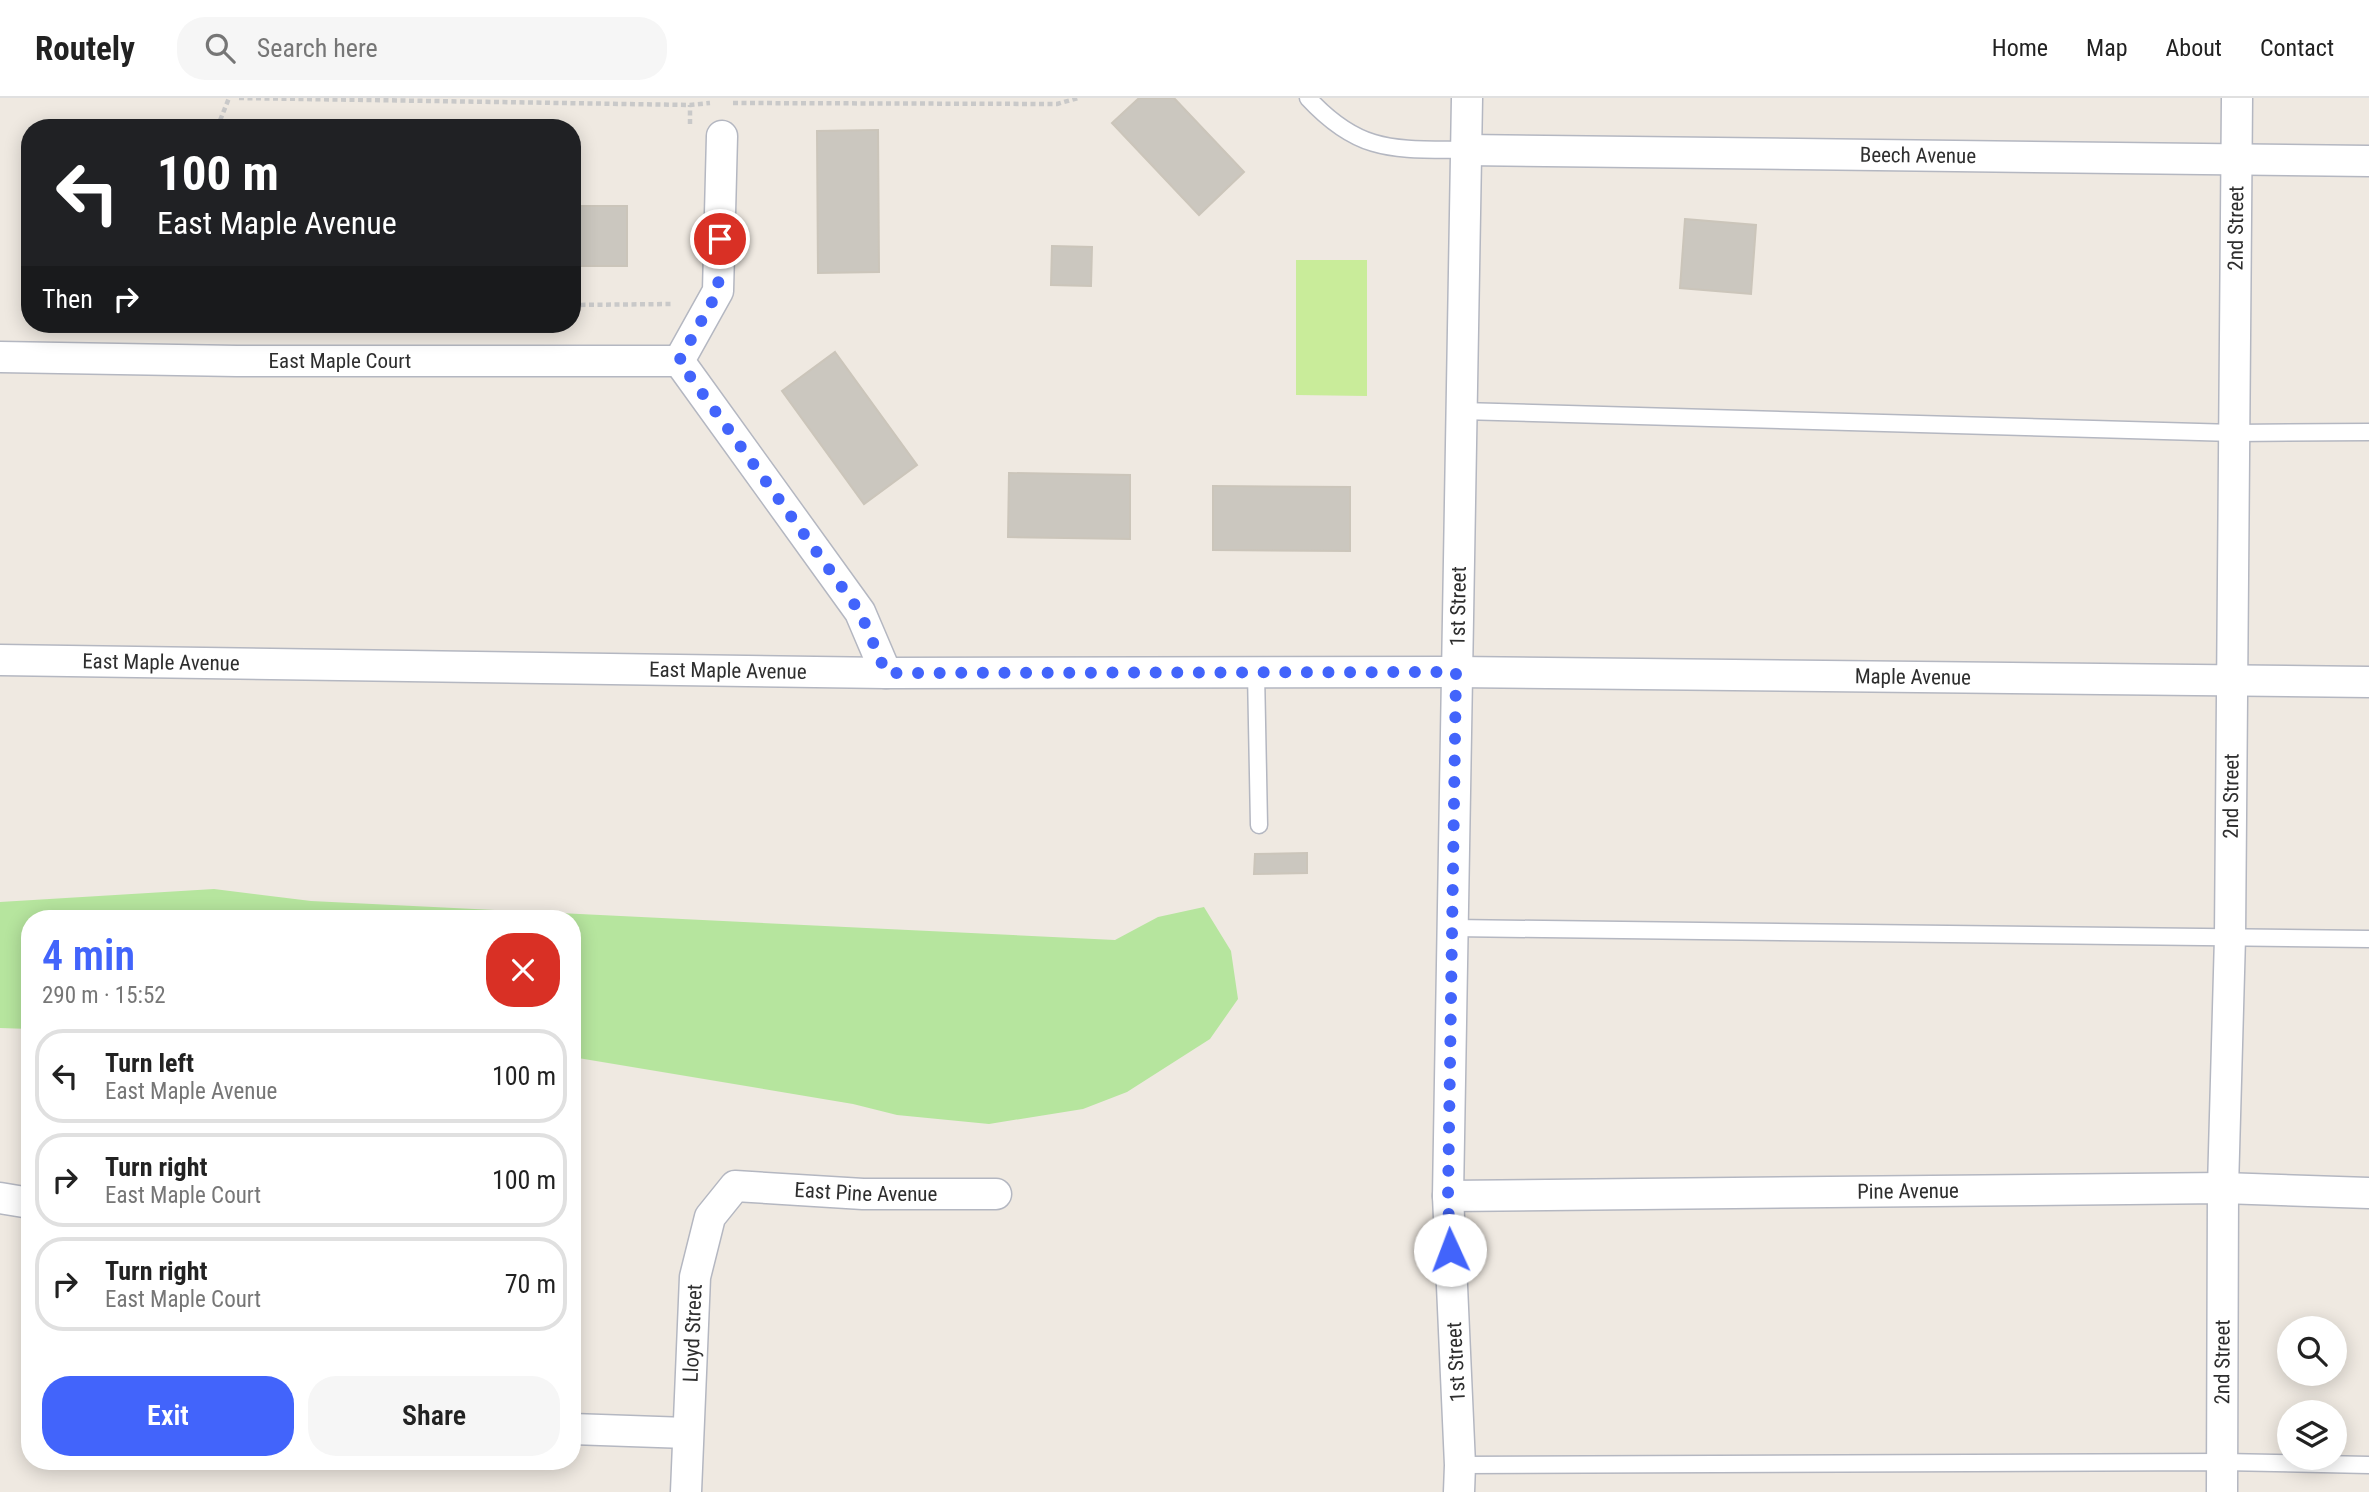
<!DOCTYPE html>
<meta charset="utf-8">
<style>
body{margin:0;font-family:"Roboto Condensed",sans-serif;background:#f6f6f6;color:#222;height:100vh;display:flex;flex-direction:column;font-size:26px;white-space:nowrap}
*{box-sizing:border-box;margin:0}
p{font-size:23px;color:#767676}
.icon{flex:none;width:38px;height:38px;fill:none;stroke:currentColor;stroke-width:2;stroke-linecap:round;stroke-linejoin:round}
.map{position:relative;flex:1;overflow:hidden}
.panel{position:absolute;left:21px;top:812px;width:560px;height:560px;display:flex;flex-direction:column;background:#fff;border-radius:28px;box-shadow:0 4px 18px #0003}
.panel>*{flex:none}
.guide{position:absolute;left:21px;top:21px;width:560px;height:214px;border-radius:28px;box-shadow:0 4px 18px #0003;background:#202124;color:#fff;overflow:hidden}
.buttons{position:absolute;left:2277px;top:1218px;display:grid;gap:14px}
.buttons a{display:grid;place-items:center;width:70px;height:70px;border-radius:50%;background:#fff;box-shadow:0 4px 18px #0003;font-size:35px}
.pin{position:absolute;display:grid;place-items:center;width:60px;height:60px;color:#fff;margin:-30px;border:4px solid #fff;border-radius:50%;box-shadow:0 2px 7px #0007}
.me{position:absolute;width:77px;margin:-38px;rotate:358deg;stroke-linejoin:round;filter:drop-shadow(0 0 5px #0008)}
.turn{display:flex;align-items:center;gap:24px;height:147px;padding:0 21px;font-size:32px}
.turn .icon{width:91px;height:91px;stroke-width:2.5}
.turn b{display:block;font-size:49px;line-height:60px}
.then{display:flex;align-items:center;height:66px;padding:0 21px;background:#0003;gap:14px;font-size:26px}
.round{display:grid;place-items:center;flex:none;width:74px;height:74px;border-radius:28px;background:#f6f6f6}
.overview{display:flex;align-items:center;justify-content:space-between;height:119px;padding:0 21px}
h1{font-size:42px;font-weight:600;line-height:52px;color:#4264fb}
.action{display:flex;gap:14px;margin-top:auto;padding:14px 21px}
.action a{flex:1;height:80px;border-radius:28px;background:#4264fb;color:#fff;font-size:28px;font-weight:600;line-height:80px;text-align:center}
.action a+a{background:#f6f6f6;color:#222}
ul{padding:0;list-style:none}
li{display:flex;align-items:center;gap:21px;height:94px;margin:0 14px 10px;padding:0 7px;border:4px solid #e0e0e0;border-radius:28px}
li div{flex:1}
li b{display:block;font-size:26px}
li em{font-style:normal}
header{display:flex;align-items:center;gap:42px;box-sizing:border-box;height:98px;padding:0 35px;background:#fff;border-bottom:2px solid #e0e0e0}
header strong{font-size:33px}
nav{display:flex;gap:38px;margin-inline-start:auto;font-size:24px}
.search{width:490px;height:63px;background:#f6f6f6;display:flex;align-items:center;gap:18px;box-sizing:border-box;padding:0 24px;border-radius:28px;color:#767676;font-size:26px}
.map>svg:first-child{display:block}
.green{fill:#b6e59e}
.pitch{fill:#c9ec9a}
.building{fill:#cbc7bf;stroke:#cbc5ba;stroke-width:2}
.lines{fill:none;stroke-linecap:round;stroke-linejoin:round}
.service-casing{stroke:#b4b7c1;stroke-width:19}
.minor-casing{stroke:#b4b7c1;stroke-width:33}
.path{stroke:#c9c9c9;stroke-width:4.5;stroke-dasharray:5 3.5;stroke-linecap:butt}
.service{stroke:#fff;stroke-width:16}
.minor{stroke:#fff;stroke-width:30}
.route{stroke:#4264fb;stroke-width:12;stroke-dasharray:0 21.6}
.labels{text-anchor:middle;stroke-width:7;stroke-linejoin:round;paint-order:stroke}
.street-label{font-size:21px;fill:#2e2e2e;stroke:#fff}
</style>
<header>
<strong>Routely</strong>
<div class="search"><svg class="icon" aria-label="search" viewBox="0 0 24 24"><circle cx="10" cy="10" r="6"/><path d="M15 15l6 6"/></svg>Search here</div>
<nav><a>Home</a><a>Map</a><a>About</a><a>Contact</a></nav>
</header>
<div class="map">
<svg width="2369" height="1394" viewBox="0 0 2369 1394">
<rect width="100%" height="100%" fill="#efe9e1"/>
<path class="green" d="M 214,791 L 311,803 L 1115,842 L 1158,819 L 1204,809 L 1231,853 L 1238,901 L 1210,941 L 1127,994 L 1083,1011 L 989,1026 L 897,1017 L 853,1006 L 572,959 L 572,821 L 30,821 L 30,931 L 0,930 L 0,804 Z"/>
<path class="pitch" d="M 1296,162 L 1367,162 L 1367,298 L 1296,297 Z"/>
<g class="building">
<path d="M 1139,0 L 1174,0 L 1244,74 L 1199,117 L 1112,25 Z"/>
<path d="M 878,32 L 879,174 L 818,175 L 817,33 Z"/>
<rect x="572" y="108" width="55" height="60"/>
<path d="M 1685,121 L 1756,127 L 1751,196 L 1680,190 Z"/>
<path d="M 1052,148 L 1092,149 L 1091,188 L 1051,187 Z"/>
<path d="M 835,254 L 917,367 L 864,406 L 782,293 Z"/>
<path d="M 1009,375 L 1130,377 L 1130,441 L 1008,439 Z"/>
<path d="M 1213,388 L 1350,389 L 1350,453 L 1213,452 Z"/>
<path d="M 1307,755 L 1307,775 L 1254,776 L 1255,756 Z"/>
</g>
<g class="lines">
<defs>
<g id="service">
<path d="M 1308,0 C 1360,56 1394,51 1466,52"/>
<path d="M 1461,313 L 2234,335 L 2369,334"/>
<path d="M 1256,574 L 1259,727"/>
<path d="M 1453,830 L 2369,841"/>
<path d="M 1460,1367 L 2223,1364 L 2369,1367"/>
</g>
<g id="minor">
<path d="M 722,38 L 718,193 L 679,263 L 860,514 L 886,575"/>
<path id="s1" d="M 1466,52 L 2369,63"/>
<path id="s2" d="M 0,259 L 237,263 L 679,263"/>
<path id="s3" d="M 0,562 L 886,575 L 1456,574 L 2369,584"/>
<path id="s4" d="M 1448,1098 L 2223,1090 L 2369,1095"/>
<path d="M 0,1100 L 30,1105"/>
<path d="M 572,1331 L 687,1335"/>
<path id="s5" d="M 686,1394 L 695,1179 L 710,1119 L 735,1088 L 863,1096 L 996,1096"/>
<path id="s6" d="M 1459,1394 L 1460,1367 L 1448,1098 L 1467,0"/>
<path id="s7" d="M 2222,1394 L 2223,1090 L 2230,839 L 2237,0"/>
</g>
</defs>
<use href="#service" class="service-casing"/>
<use href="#minor" class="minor-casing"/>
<g class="path">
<path d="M 239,0 L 690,7 L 710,5"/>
<path d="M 733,5 L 1057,6 L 1078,0"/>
<path d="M 690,26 L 690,7"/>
<path d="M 217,30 L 229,0"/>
<path d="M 572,207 L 673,206"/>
</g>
<use href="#service" class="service"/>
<use href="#minor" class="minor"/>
</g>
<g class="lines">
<path class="route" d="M 720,141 L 718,193 L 679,263 L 860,514 L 886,575 L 1456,574 L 1448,1098 L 1450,1152"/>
</g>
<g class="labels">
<g class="street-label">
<text dy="7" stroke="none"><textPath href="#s1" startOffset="452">Beech Avenue</textPath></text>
<text dy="7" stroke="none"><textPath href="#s7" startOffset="1264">2nd Street</textPath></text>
<text dy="7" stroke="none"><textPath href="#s2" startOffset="340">East Maple Court</textPath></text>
<text dy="7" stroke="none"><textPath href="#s6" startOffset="886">1st Street</textPath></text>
<text dy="7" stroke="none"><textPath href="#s3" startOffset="161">East Maple Avenue</textPath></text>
<text dy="7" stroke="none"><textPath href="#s3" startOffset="728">East Maple Avenue</textPath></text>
<text dy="7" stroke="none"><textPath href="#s3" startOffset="1913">Maple Avenue</textPath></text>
<text dy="7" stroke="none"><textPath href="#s7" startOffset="696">2nd Street</textPath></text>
<text dy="7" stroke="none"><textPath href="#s5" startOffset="448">East Pine Avenue</textPath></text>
<text dy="7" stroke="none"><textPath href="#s4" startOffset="460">Pine Avenue</textPath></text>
<text dy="7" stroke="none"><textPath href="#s5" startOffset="159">Lloyd Street</textPath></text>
<text transform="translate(1456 1264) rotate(-93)" y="7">1st Street</text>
<text dy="7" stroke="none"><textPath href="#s7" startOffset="130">2nd Street</textPath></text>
</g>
</g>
</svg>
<div class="buttons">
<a><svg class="icon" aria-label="search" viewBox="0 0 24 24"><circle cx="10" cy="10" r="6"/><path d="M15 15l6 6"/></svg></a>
<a><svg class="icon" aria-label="layers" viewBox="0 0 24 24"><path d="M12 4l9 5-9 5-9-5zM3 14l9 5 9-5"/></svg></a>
</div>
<div class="pin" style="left:720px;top:141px;background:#d93025"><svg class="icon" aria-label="arrive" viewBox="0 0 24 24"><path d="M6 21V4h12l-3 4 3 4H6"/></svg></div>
<svg class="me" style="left:1450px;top:1152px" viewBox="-20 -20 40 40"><circle r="19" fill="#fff"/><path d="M0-13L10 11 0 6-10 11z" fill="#4264fb"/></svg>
<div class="guide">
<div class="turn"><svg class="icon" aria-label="left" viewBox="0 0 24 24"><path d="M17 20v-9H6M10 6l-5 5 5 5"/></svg><div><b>100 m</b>East Maple Avenue</div></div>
<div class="then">Then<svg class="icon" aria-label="right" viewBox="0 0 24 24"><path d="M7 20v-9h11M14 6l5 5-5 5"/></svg></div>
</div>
<section class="panel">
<div class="overview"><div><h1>4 min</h1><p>290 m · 15:52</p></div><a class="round" style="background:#d93025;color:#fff"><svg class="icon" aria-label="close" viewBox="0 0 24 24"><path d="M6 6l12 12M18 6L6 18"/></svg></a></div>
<ul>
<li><svg class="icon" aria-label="left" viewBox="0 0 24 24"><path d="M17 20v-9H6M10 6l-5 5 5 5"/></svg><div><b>Turn left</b><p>East Maple Avenue</p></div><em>100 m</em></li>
<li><svg class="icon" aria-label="right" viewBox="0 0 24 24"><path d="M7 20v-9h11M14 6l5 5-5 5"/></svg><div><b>Turn right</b><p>East Maple Court</p></div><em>100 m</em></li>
<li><svg class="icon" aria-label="right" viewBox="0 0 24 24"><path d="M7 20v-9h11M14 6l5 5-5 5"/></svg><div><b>Turn right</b><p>East Maple Court</p></div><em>70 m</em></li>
</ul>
<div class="action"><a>Exit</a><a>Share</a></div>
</section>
</div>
